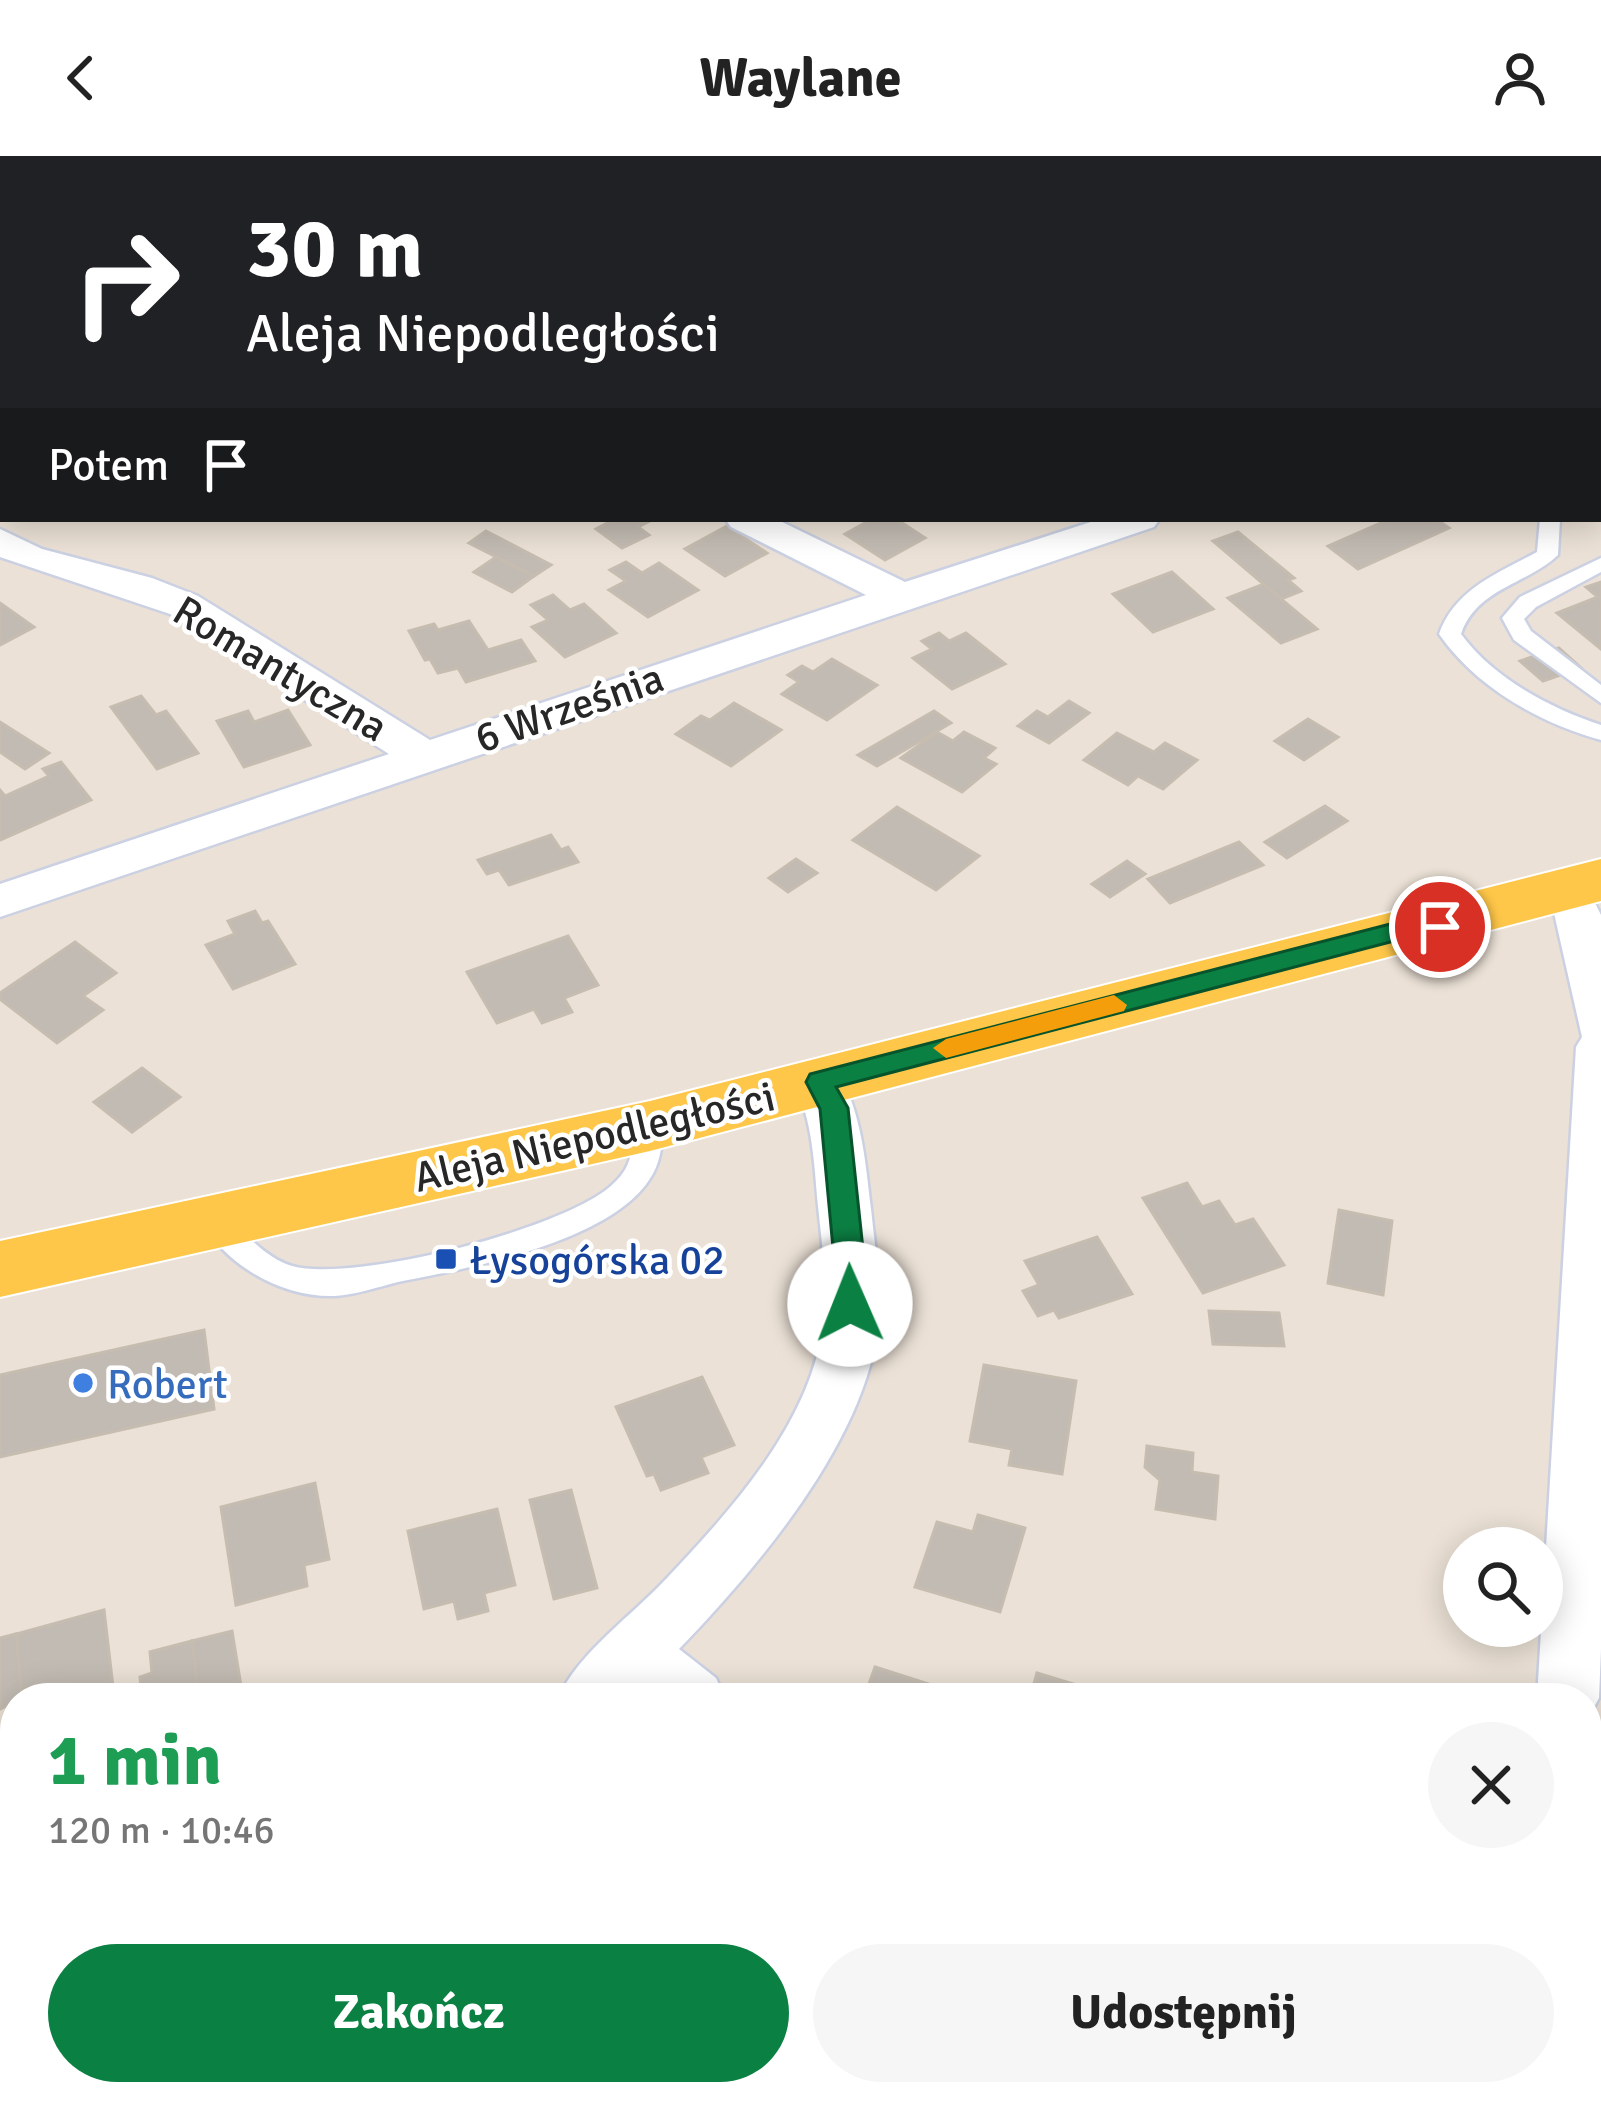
<!DOCTYPE html>
<html lang="pl">
<meta charset="utf-8">
<style>
body{margin:0;font-family:Signika,sans-serif;background:#f6f6f6;color:#222;height:100vh;display:flex;flex-direction:column;font-size:45px;white-space:nowrap}
*{box-sizing:border-box;margin:0}
p{font-size:39px;color:#767676}
.icon{flex:none;width:66px;height:66px;fill:none;stroke:currentColor;stroke-width:2;stroke-linecap:round;stroke-linejoin:round}
.map{position:relative;flex:1;overflow:hidden}
.sheet{position:absolute;left:0px;top:1527px;width:1602px;height:423px;display:flex;flex-direction:column;background:#fff;border-radius:48px 48px 0 0;box-shadow:0 6px 30px #0003}
.sheet>*{flex:none}
.top-card{position:absolute;left:0px;top:0px;width:1602px;height:366px;box-shadow:0 6px 30px #0003;background:#202124;color:#fff;overflow:hidden}
.tools{position:absolute;left:1443px;top:1371px;display:grid;gap:24px}
.tools a{display:grid;place-items:center;width:120px;height:120px;border-radius:50%;background:#fff;box-shadow:0 6px 30px #0003;font-size:60px}
.pin{position:absolute;display:grid;place-items:center;width:102px;height:102px;color:#fff;margin:-51px;border:6px solid #fff;border-radius:50%;box-shadow:0 3px 12px #0007}
.me{position:absolute;width:132px;margin:-66px;rotate:359deg;stroke-linejoin:round;filter:drop-shadow(0 0 9px #0008)}
.turn{display:flex;align-items:center;gap:42px;height:252px;padding:0 48px;font-size:54px}
.turn .icon{width:156px;height:156px;stroke-width:2.5}
.turn b{display:block;font-size:84px;line-height:102px}
.then{display:flex;align-items:center;height:114px;padding:0 48px;background:#0003;gap:24px;font-size:45px}
.round{display:grid;place-items:center;flex:none;width:126px;height:126px;border-radius:63px;background:#f6f6f6}
.headline{display:flex;align-items:center;justify-content:space-between;height:204px;padding:0 48px}
h1{font-size:72px;font-weight:700;line-height:90px;color:#1e9e55}
.cta{display:flex;gap:24px;margin-top:auto;padding:24px 48px}
.cta a{flex:1;height:138px;border-radius:72px;background:#0b8043;color:#fff;font-size:48px;font-weight:700;line-height:138px;text-align:center}
.cta a+a{background:#f6f6f6;color:#222}
header{display:flex;justify-content:space-between;align-items:center;height:156px;padding:0 48px;background:#fff;font-size:54px;font-weight:700}
.map>svg:first-child{display:block}
.building{fill:#c2bbb3;stroke:#c6bdb0;stroke-width:3}
.lines{fill:none;stroke-linecap:round;stroke-linejoin:round}
.lane-casing{stroke:#cbd1e2;stroke-width:5}
.street-casing{stroke:#cbd1e2;stroke-width:5}
.secondary-casing{stroke:#cbd1e2;stroke-width:4}
.primary-casing{stroke:#fff;stroke-width:4}
.lane{fill:#fff;fill-rule:evenodd}
.street{fill:#fff;fill-rule:evenodd}
.secondary{fill:#fff;fill-rule:evenodd}
.primary{fill:#fec749;fill-rule:evenodd}
.route{fill:#0b8043;stroke:#07532c;stroke-width:3}
.slow{fill:#f59e0b}
.transit-dot{fill:#1a4fb4;stroke:#fff;stroke-width:4.5}
.shop-dot{fill:#3f7fe0;stroke:#fff;stroke-width:4.5}
.labels{text-anchor:middle;stroke-width:9;stroke-linejoin:round;paint-order:stroke}
.street-label{font-size:42px;fill:#272727;stroke:#fff}
.transit-label{font-size:42px;fill:#164399;stroke:#fff;text-anchor:start}
.shop-label{font-size:42px;fill:#366cbe;stroke:#fff;text-anchor:start}
</style>
<header><svg class="icon" aria-label="back" viewBox="0 0 24 24"><path d="M15 5l-7 7 7 7"/></svg>Waylane<svg class="icon" aria-label="person" viewBox="0 0 24 24"><circle cx="12" cy="8" r="4"/><path d="M4 21q1-7 8-7t8 7"/></svg></header>
<div class="map">
<svg width="1601" height="1948" viewBox="0 0 1601 1948">
<rect width="100%" height="100%" fill="#ebe1d6"/>
<g class="building">
<path d="M 615,363 L 654,363 L 638,371 L 649,379 L 622,392 L 596,373 Z"/>
<path d="M 872,363 L 896,363 L 925,382 L 885,404 L 845,378 Z"/>
<path d="M 1390,363 L 1436,363 L 1449,372 L 1358,413 L 1328,390 Z"/>
<path d="M 727,370 L 767,397 L 725,420 L 685,393 Z"/>
<path d="M 486,375 L 551,409 L 534,420 L 469,387 Z"/>
<path d="M 1238,376 L 1294,422 L 1288,424 L 1301,435 L 1281,443 L 1213,385 Z"/>
<path d="M 496,401 L 534,420 L 512,436 L 474,416 Z"/>
<path d="M 626,406 L 642,417 L 659,407 L 698,434 L 648,461 L 609,434 L 626,425 L 610,414 Z"/>
<path d="M 1172,416 L 1213,453 L 1153,476 L 1113,438 Z"/>
<path d="M 1601,426 L 1601,493 L 1557,457 L 1598,441 L 1586,431 Z"/>
<path d="M 1264,428 L 1281,443 L 1317,473 L 1281,487 L 1228,442 Z"/>
<path d="M 553,439 L 570,454 L 584,448 L 616,477 L 565,501 L 532,471 L 548,464 L 531,449 Z"/>
<path d="M 0,447 L 34,471 L 0,489 Z"/>
<path d="M 469,465 L 488,494 L 521,484 L 535,505 L 466,526 L 458,512 L 438,517 L 430,503 L 425,504 L 409,475 L 434,468 L 438,474 Z"/>
<path d="M 939,477 L 949,485 L 966,477 L 1005,508 L 952,533 L 913,502 L 932,493 L 922,485 Z"/>
<path d="M 1559,492 L 1581,512 L 1543,525 L 1520,505 Z"/>
<path d="M 832,503 L 877,529 L 827,564 L 782,538 L 799,526 L 788,519 L 802,510 L 813,516 Z"/>
<path d="M 141,540 L 156,559 L 166,555 L 198,597 L 157,613 L 111,551 Z"/>
<path d="M 1069,545 L 1089,557 L 1049,587 L 1018,570 L 1037,555 L 1048,561 Z"/>
<path d="M 734,547 L 781,574 L 731,610 L 676,578 L 701,560 L 710,564 Z"/>
<path d="M 288,554 L 310,589 L 244,611 L 217,565 L 248,555 L 254,566 Z"/>
<path d="M 934,555 L 951,567 L 877,610 L 858,599 Z"/>
<path d="M 1308,563 L 1338,581 L 1304,604 L 1275,585 Z"/>
<path d="M 0,566 L 49,597 L 25,613 L 0,596 Z"/>
<path d="M 937,576 L 953,585 L 964,576 L 995,592 L 984,602 L 996,608 L 962,636 L 901,602 Z"/>
<path d="M 1117,577 L 1154,596 L 1165,587 L 1197,604 L 1163,633 L 1138,620 L 1128,629 L 1084,604 Z"/>
<path d="M 61,606 L 91,644 L 0,684 L 0,634 L 5,640 L 49,620 L 43,613 Z"/>
<path d="M 1325,650 L 1347,665 L 1287,702 L 1265,686 Z"/>
<path d="M 897,651 L 979,700 L 936,734 L 853,684 Z"/>
<path d="M 551,679 L 561,694 L 568,691 L 578,706 L 509,729 L 499,714 L 487,718 L 478,704 Z"/>
<path d="M 1239,686 L 1263,709 L 1170,747 L 1148,723 Z"/>
<path d="M 796,703 L 817,717 L 788,736 L 769,722 Z"/>
<path d="M 1127,705 L 1145,718 L 1110,741 L 1092,728 Z"/>
<path d="M 255,755 L 262,767 L 268,765 L 295,808 L 233,833 L 206,789 L 235,778 L 228,765 Z"/>
<path d="M 568,780 L 598,829 L 564,842 L 572,856 L 542,867 L 534,853 L 497,867 L 467,816 Z"/>
<path d="M 75,786 L 116,817 L 83,840 L 103,854 L 57,887 L 0,843 L 0,837 Z"/>
<path d="M 142,912 L 180,941 L 132,976 L 94,946 Z"/>
<path d="M 1187,1027 L 1202,1051 L 1219,1045 L 1235,1069 L 1253,1063 L 1284,1109 L 1203,1137 L 1143,1042 Z"/>
<path d="M 1339,1054 L 1392,1065 L 1383,1139 L 1328,1127 Z"/>
<path d="M 1097,1081 L 1132,1138 L 1059,1162 L 1054,1154 L 1038,1160 L 1023,1135 L 1039,1129 L 1025,1105 Z"/>
<path d="M 1209,1155 L 1279,1157 L 1284,1190 L 1213,1188 Z"/>
<path d="M 204,1174 L 214,1253 L 0,1301 L 0,1219 Z"/>
<path d="M 984,1209 L 1076,1225 L 1062,1318 L 1009,1309 L 1012,1293 L 970,1285 Z"/>
<path d="M 702,1221 L 734,1289 L 701,1301 L 708,1317 L 661,1334 L 654,1318 L 647,1320 L 616,1251 Z"/>
<path d="M 1147,1290 L 1193,1297 L 1192,1316 L 1218,1320 L 1215,1363 L 1156,1353 L 1160,1324 L 1145,1311 Z"/>
<path d="M 315,1327 L 329,1403 L 304,1409 L 307,1430 L 236,1449 L 221,1351 Z"/>
<path d="M 571,1334 L 597,1432 L 554,1443 L 530,1344 Z"/>
<path d="M 497,1353 L 515,1429 L 484,1437 L 488,1455 L 458,1463 L 454,1445 L 424,1453 L 408,1375 Z"/>
<path d="M 978,1359 L 1025,1372 L 1000,1456 L 915,1431 L 937,1366 L 973,1376 Z"/>
<path d="M 104,1454 L 113,1531 L 74,1542 L 22,1542 L 16,1478 Z"/>
<path d="M 232,1475 L 243,1542 L 199,1542 L 192,1485 Z"/>
<path d="M 16,1478 L 22,1542 L 0,1553 L 0,1482 Z"/>
<path d="M 192,1485 L 199,1542 L 142,1542 L 140,1521 L 152,1517 L 150,1496 Z"/>
<path d="M 875,1511 L 963,1539 L 962,1542 L 864,1542 Z"/>
<path d="M 1037,1517 L 1119,1542 L 1030,1542 Z"/>
<path d="M 13,1841 L 15,1935 L 85,1935 L 79,1948 L 0,1948 L 0,1868 Z"/>
<path d="M 438,1935 L 506,1935 L 495,1948 L 452,1948 Z"/>
<path d="M 545,1935 L 603,1935 L 618,1948 L 534,1948 Z"/>
<path d="M 892,1935 L 939,1935 L 930,1948 L 908,1948 Z"/>
<path d="M 939,1935 L 1060,1935 L 1062,1937 L 1054,1948 L 930,1948 Z"/>
</g>
<g class="lines">
<defs>
<g id="lane">
<rect x="1599" y="327" width="2" height="13"/>
<path d="M 1540,363 L 1560,363 L 1558,399 C 1526,429 1477,432 1461,478 C 1493,522 1550,552 1601,569 L 1601,584 C 1539,567 1476,531 1439,478 C 1455,433 1498,417 1537,396 Z"/>
<path d="M 1601,402 L 1601,416 L 1536,451 L 1524,463 L 1531,475 L 1601,529 L 1601,547 L 1514,484 L 1502,462 L 1520,441 Z"/>
<path d="M 650,960 L 660,963 C 665,974 663,986 660,998 C 644,1082 468,1112 398,1126 C 378,1131 355,1139 335,1140 C 285,1142 227,1111 203,1067 L 207,1059 L 227,1059 C 246,1079 266,1102 292,1110 C 354,1127 564,1073 612,1029 C 638,1006 628,989 640,963 Z"/>
</g>
<g id="street">
<path d="M 12,0 L 48,0 L 50,3 L 14,3 Z"/>
<path d="M 1601,214 L 1601,236 L 1599,237 L 1599,215 Z"/>
<path d="M 725,363 L 776,363 L 905,426 L 1100,363 L 1160,363 L 1154,371 L 0,761 L 0,728 L 389,598 L 170,458 L 0,401 L 0,373 L 42,393 L 152,422 L 198,440 L 430,584 L 866,439 L 731,371 Z"/>
<path d="M 1577,741 L 1594,745 L 1601,759 L 1601,1493 L 1599,1542 L 1587,1564 L 1587,1542 L 1537,1542 L 1576,891 L 1582,881 L 1554,757 L 1560,745 Z"/>
<path d="M 819,907 L 837,913 C 862,958 865,1003 871,1053 C 875,1092 882,1132 878,1171 C 864,1287 757,1412 679,1493 L 716,1522 L 725,1542 L 646,1542 L 638,1536 L 632,1542 L 558,1542 C 579,1496 633,1459 668,1421 C 732,1353 811,1266 823,1169 C 828,1129 822,1090 818,1050 C 814,1007 813,966 794,926 L 801,913 Z"/>
<path d="M 0,1672 L 15,1675 L 15,1739 L 0,1736 Z"/>
<path d="M 159,1935 L 237,1935 L 231,1948 L 154,1948 Z"/>
<path d="M 249,1935 L 321,1935 L 326,1948 L 255,1948 Z"/>
<path d="M 1157,1935 L 1238,1935 L 1243,1948 L 1163,1948 Z"/>
<path d="M 1497,1935 L 1567,1935 L 1562,1948 L 1492,1948 Z"/>
</g>
<g id="secondary">
<path d="M 1434,0 L 1477,0 L 1479,3 L 1436,3 Z"/>
<path d="M 1599,141 L 1601,142 L 1601,171 L 1599,170 Z"/>
</g>
<path id="primary" d="M 1601,703 L 1601,745 L 650,995 L 0,1141 L 0,1085 L 650,945 Z"/>
</defs>
<use href="#lane" class="lane-casing"/>
<use href="#street" class="street-casing"/>
<use href="#secondary" class="secondary-casing"/>
<use href="#primary" class="primary-casing"/>
<use href="#lane" class="lane"/>
<use href="#street" class="street"/>
<use href="#secondary" class="secondary"/>
<use href="#primary" class="primary"/>
</g>
<path class="route" d="M 1440,762 L 1452,771 L 1449,778 L 1394,785 L 836,931 L 848,952 L 865,1112 L 860,1156 L 839,1156 L 820,953 L 806,926 L 810,918 L 1394,767 Z"/>
<path class="slow" d="M 1114,839 L 1127,849 L 1124,855 L 946,902 L 933,892 L 946,883 Z"/>
<rect class="transit-dot" x="434" y="1091" width="24" height="24" rx="6"/>
<circle class="shop-dot" cx="83" cy="1227" r="12"/>
<g class="labels">
<g class="street-label">
<text transform="translate(281 512) rotate(31)" y="15">Romantyczna</text>
<text transform="translate(569 551) rotate(-19)" y="15">6 Września</text>
<text transform="translate(594 980) rotate(-13)" y="15">Aleja Niepodległości</text>
</g>
<g class="transit-label">
<text x="470" y="1118">Łysogórska 02</text>
</g>
<g class="shop-label">
<text x="107" y="1242">Robert</text>
</g>
</g>
</svg>
<div class="tools">
<a><svg class="icon" aria-label="search" viewBox="0 0 24 24"><circle cx="10" cy="10" r="6"/><path d="M15 15l6 6"/></svg></a>
</div>
<div class="pin" style="left:1440px;top:771px;background:#d93025"><svg class="icon" aria-label="arrive" viewBox="0 0 24 24"><path d="M6 21V4h12l-3 4 3 4H6"/></svg></div>
<svg class="me" style="left:850px;top:1148px" viewBox="-20 -20 40 40"><circle r="19" fill="#fff"/><path d="M0-13L10 11 0 6-10 11z" fill="#0b8043"/></svg>
<div class="top-card">
<div class="turn"><svg class="icon" aria-label="right" viewBox="0 0 24 24"><path d="M7 20v-9h11M14 6l5 5-5 5"/></svg><div><b>30 m</b>Aleja Niepodległości</div></div>
<div class="then">Potem<svg class="icon" aria-label="arrive" viewBox="0 0 24 24"><path d="M6 21V4h12l-3 4 3 4H6"/></svg></div>
</div>
<section class="sheet">
<div class="headline"><div><h1>1 min</h1><p>120 m · 10:46</p></div><a class="round"><svg class="icon" aria-label="close" viewBox="0 0 24 24"><path d="M6 6l12 12M18 6L6 18"/></svg></a></div>
<div class="cta"><a>Zakończ</a><a>Udostępnij</a></div>
</section>
</div>
